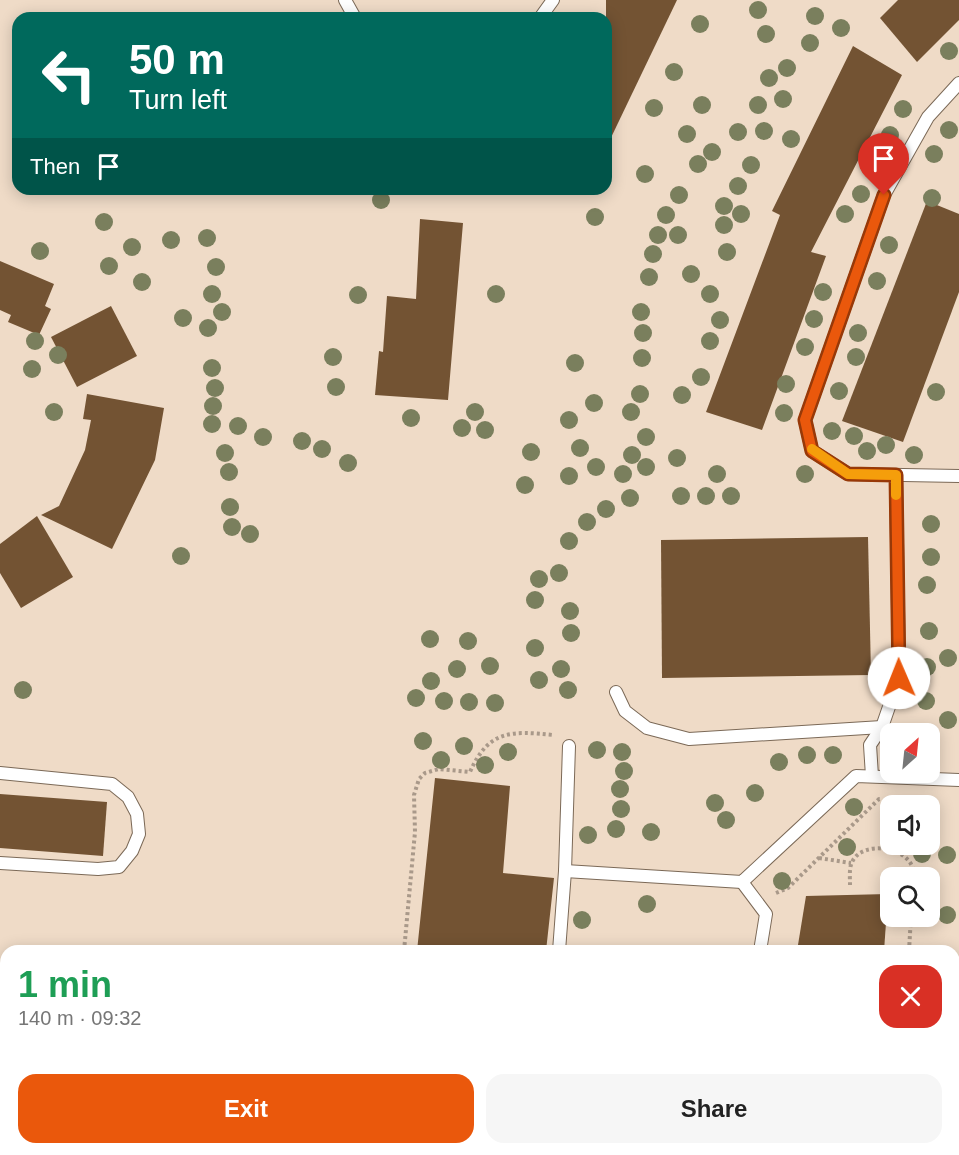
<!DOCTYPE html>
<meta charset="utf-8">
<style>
body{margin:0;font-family:Arial,sans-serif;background:#f6f6f6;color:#222;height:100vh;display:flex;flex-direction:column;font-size:22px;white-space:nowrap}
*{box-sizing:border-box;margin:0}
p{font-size:20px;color:#767676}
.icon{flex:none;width:33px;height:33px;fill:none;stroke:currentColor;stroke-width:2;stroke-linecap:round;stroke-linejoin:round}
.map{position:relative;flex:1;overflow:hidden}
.sheet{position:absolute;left:0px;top:945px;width:960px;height:210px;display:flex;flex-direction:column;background:#fff;border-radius:18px 18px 0 0;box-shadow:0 3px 15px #0003}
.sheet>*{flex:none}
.top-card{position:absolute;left:12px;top:12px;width:600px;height:183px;border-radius:18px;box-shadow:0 3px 15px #0003;background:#00695c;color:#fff;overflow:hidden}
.needle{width:39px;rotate:27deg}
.fabs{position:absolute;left:880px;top:723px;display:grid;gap:12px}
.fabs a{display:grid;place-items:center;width:60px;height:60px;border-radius:12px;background:#fff;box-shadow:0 3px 15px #0003;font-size:30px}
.pin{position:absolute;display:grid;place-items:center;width:51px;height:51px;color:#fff;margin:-62px -26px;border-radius:50% 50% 50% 0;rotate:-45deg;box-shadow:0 0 6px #0007}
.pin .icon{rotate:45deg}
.me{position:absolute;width:66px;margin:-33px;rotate:359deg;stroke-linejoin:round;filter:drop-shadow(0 0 4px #0008)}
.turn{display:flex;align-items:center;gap:21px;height:126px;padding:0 18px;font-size:27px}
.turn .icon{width:78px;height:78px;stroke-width:2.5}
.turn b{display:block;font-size:42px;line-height:51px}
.then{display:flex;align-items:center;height:57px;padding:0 18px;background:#0003;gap:12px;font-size:22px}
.round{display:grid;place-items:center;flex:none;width:63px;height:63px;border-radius:18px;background:#f6f6f6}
.head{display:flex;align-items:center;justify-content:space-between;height:102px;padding:0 18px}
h1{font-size:36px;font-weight:700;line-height:45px;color:#1e9e55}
.cta{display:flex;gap:12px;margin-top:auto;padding:12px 18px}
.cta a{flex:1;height:69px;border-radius:18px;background:#ea580c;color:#fff;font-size:24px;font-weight:700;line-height:69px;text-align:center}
.cta a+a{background:#f6f6f6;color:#222}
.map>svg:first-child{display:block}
.building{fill:#735333}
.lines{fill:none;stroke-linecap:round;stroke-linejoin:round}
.service-casing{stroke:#7b6957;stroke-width:14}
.tertiary-casing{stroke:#7b6957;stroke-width:34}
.path{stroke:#a9998a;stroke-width:4;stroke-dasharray:3 3;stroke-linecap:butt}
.service{stroke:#fff;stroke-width:12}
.tertiary{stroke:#fff;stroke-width:32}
.tree{fill:#7a7f5d}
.route-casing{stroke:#983908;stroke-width:15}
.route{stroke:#ea580c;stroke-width:10}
.slow{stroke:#f59e0b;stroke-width:10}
</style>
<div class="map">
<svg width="959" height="1155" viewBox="0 0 959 1155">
<rect width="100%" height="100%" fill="#efdbc7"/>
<g class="building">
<path d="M 606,0 L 677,0 L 606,148 Z"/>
<path d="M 898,0 L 959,0 L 959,20 L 917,62 L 880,18 Z"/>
<path d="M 853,46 L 902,75 L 811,252 L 826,256 L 762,430 L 706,412 L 780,215 L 772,211 Z"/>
<path d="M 927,201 L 959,214 L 959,292 L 903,442 L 842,421 Z"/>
<path d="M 420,219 L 463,223 L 448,400 L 375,395 L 379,351 L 383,352 L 387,296 L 416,299 Z"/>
<path d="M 0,261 L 54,284 L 45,306 L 51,309 L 39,335 L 8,322 L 11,315 L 0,310 Z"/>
<path d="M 111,306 L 137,356 L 77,387 L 51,337 Z"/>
<path d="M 87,394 L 164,408 L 155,460 L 112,549 L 41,515 L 59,506 L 85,450 L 91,420 L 83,419 Z"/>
<path d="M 37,516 L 73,577 L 21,608 L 0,573 L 0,544 Z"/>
<path d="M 868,537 L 871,675 L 662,678 L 661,540 Z"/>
<path d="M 435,778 L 510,786 L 503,873 L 554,878 L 546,951 L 417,951 Z"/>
<path d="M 0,794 L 107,802 L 103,856 L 0,848 Z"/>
<path d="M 888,894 L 884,951 L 797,951 L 806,896 Z"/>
</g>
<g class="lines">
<defs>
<g id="service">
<path d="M 345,0 L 355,18"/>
<path d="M 540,18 L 553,0"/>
<path d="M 959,83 L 928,117 L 884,195 L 805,420 L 812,451 L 848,474 L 959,476"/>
<path d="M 616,692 L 625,711 L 647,728 L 689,739 L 882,727"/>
<path d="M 0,773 L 112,784 L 128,797 L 137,814 L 139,834 L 132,851 L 119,867 L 98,869 L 0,863"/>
<path d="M 872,776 L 870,745 L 882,727 L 899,678 L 896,475"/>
<path d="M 565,871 L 742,882 L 856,776 L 959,780"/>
<path d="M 742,882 L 766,914 L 760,951"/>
<path d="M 559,951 L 565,871 L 569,746"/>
</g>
<path id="tertiary" d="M 955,1155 L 959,1065"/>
</defs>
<use href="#service" class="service-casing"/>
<use href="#tertiary" class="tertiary-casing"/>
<g class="path">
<path d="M 819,858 L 851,863"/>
<path d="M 850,885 C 850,878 849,868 852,862 C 863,838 917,847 914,878"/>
<path d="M 776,893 L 788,888 L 879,799 L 882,799"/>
<path d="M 404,951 L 415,832 L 414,795 L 419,779 L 425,773 L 439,769 L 470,772 C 489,729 512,731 553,735"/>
<path d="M 909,951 L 911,916"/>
</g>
<use href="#service" class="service"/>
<use href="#tertiary" class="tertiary"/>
</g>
<g class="tree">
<circle cx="758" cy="10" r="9"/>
<circle cx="815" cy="16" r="9"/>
<circle cx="700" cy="24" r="9"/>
<circle cx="841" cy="28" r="9"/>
<circle cx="766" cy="34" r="9"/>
<circle cx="810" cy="43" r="9"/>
<circle cx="949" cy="51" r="9"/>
<circle cx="787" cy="68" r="9"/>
<circle cx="674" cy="72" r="9"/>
<circle cx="769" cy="78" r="9"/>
<circle cx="783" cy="99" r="9"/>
<circle cx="702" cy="105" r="9"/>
<circle cx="758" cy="105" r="9"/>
<circle cx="654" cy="108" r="9"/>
<circle cx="903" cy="109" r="9"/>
<circle cx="949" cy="130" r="9"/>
<circle cx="764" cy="131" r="9"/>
<circle cx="738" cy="132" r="9"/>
<circle cx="687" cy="134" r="9"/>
<circle cx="890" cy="135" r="9"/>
<circle cx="791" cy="139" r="9"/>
<circle cx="712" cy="152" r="9"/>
<circle cx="934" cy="154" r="9"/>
<circle cx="877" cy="155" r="9"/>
<circle cx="698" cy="164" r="9"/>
<circle cx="751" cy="165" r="9"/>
<circle cx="645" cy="174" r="9"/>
<circle cx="738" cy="186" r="9"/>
<circle cx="861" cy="194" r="9"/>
<circle cx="679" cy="195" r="9"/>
<circle cx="932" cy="198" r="9"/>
<circle cx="381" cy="200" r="9"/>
<circle cx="724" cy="206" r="9"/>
<circle cx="741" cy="214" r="9"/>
<circle cx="845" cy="214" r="9"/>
<circle cx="666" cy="215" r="9"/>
<circle cx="595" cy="217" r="9"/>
<circle cx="104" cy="222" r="9"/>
<circle cx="724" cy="225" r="9"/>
<circle cx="658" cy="235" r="9"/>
<circle cx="678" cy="235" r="9"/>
<circle cx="207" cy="238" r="9"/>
<circle cx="171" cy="240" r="9"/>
<circle cx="889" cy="245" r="9"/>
<circle cx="132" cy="247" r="9"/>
<circle cx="40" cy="251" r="9"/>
<circle cx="727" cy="252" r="9"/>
<circle cx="653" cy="254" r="9"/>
<circle cx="109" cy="266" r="9"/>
<circle cx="216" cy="267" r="9"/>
<circle cx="691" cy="274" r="9"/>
<circle cx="649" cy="277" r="9"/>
<circle cx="877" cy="281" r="9"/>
<circle cx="142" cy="282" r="9"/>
<circle cx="823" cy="292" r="9"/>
<circle cx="212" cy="294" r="9"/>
<circle cx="496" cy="294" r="9"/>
<circle cx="710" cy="294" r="9"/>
<circle cx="358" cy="295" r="9"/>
<circle cx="222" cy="312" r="9"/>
<circle cx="641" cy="312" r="9"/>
<circle cx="183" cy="318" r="9"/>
<circle cx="814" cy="319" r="9"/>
<circle cx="720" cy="320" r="9"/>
<circle cx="208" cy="328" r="9"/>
<circle cx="643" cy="333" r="9"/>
<circle cx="858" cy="333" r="9"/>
<circle cx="35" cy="341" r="9"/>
<circle cx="710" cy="341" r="9"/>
<circle cx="805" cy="347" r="9"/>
<circle cx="58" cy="355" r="9"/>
<circle cx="333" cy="357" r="9"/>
<circle cx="856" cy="357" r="9"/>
<circle cx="642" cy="358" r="9"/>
<circle cx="575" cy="363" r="9"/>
<circle cx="212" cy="368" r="9"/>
<circle cx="32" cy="369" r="9"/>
<circle cx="701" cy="377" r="9"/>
<circle cx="786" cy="384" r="9"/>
<circle cx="336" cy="387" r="9"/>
<circle cx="215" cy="388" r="9"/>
<circle cx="839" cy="391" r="9"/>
<circle cx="936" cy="392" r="9"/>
<circle cx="640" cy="394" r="9"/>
<circle cx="682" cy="395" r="9"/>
<circle cx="594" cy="403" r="9"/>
<circle cx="213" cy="406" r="9"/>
<circle cx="54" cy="412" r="9"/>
<circle cx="475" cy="412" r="9"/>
<circle cx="631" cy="412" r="9"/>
<circle cx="784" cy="413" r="9"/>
<circle cx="411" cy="418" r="9"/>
<circle cx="569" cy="420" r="9"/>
<circle cx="212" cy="424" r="9"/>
<circle cx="238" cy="426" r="9"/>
<circle cx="462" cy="428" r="9"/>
<circle cx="485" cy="430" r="9"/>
<circle cx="832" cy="431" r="9"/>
<circle cx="854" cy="436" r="9"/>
<circle cx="263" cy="437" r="9"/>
<circle cx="646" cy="437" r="9"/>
<circle cx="302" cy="441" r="9"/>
<circle cx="886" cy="445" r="9"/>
<circle cx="580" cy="448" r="9"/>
<circle cx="322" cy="449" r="9"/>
<circle cx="867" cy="451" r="9"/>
<circle cx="531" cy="452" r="9"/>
<circle cx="225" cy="453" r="9"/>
<circle cx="632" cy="455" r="9"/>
<circle cx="914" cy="455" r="9"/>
<circle cx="677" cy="458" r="9"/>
<circle cx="348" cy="463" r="9"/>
<circle cx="596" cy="467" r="9"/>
<circle cx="646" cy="467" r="9"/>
<circle cx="229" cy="472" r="9"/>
<circle cx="623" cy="474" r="9"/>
<circle cx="717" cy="474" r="9"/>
<circle cx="805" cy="474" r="9"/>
<circle cx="569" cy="476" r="9"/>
<circle cx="525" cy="485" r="9"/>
<circle cx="681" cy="496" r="9"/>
<circle cx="706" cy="496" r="9"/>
<circle cx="731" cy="496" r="9"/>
<circle cx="630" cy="498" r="9"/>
<circle cx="230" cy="507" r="9"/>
<circle cx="606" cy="509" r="9"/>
<circle cx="587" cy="522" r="9"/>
<circle cx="931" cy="524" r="9"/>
<circle cx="232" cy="527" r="9"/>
<circle cx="250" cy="534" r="9"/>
<circle cx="569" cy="541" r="9"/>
<circle cx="181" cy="556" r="9"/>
<circle cx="931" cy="557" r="9"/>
<circle cx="559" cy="573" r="9"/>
<circle cx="539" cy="579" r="9"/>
<circle cx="927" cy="585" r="9"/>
<circle cx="535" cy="600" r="9"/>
<circle cx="570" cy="611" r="9"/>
<circle cx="929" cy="631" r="9"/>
<circle cx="571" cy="633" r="9"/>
<circle cx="430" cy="639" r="9"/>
<circle cx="468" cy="641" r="9"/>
<circle cx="535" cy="648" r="9"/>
<circle cx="948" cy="658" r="9"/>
<circle cx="490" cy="666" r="9"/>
<circle cx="927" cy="667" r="9"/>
<circle cx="457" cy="669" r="9"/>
<circle cx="561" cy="669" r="9"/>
<circle cx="539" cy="680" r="9"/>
<circle cx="431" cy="681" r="9"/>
<circle cx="23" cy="690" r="9"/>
<circle cx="568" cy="690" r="9"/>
<circle cx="416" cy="698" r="9"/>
<circle cx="444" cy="701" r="9"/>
<circle cx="926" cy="701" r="9"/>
<circle cx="469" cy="702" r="9"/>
<circle cx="495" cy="703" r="9"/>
<circle cx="948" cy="720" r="9"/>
<circle cx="423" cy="741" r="9"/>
<circle cx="464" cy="746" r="9"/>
<circle cx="597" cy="750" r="9"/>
<circle cx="508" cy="752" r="9"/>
<circle cx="622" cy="752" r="9"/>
<circle cx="807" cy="755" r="9"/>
<circle cx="833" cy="755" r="9"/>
<circle cx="441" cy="760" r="9"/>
<circle cx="779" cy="762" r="9"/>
<circle cx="485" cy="765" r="9"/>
<circle cx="624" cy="771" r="9"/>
<circle cx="620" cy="789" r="9"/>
<circle cx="755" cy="793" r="9"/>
<circle cx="715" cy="803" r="9"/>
<circle cx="854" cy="807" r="9"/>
<circle cx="621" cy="809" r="9"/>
<circle cx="726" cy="820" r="9"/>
<circle cx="616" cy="829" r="9"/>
<circle cx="651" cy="832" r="9"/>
<circle cx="588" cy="835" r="9"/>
<circle cx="847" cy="847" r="9"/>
<circle cx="922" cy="854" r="9"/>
<circle cx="947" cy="855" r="9"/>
<circle cx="782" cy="881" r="9"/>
<circle cx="647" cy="904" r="9"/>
<circle cx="947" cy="915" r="9"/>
<circle cx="582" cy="920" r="9"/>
</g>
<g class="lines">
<defs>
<path id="route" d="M 884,195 L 805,420 L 812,451 L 848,474 L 896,475 L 899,678"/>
</defs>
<use href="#route" class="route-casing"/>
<use href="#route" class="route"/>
<path class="slow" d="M 812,449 L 848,474 L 896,475 L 896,495"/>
</g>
</svg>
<div class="fabs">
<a><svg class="needle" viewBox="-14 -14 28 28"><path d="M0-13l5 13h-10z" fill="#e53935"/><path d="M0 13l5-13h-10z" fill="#767676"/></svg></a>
<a><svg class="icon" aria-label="sound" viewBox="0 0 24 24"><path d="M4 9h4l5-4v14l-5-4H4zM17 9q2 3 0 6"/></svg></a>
<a><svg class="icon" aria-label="search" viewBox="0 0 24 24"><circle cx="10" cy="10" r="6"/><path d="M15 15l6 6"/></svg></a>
</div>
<div class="pin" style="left:884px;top:195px;background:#d93025"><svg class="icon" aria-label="arrive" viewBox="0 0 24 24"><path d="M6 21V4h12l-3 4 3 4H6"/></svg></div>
<svg class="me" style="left:899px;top:678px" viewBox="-20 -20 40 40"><circle r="19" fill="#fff"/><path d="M0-13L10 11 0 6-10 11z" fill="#ea580c"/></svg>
<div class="top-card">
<div class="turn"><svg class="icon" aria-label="left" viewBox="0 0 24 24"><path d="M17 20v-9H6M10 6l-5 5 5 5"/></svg><div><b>50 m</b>Turn left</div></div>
<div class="then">Then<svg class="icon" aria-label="arrive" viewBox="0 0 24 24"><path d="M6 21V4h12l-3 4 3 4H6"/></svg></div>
</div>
<section class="sheet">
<div class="head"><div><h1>1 min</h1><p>140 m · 09:32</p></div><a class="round" style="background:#d93025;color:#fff"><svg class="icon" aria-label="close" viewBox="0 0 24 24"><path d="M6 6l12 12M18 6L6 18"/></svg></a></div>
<div class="cta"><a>Exit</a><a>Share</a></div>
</section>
</div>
